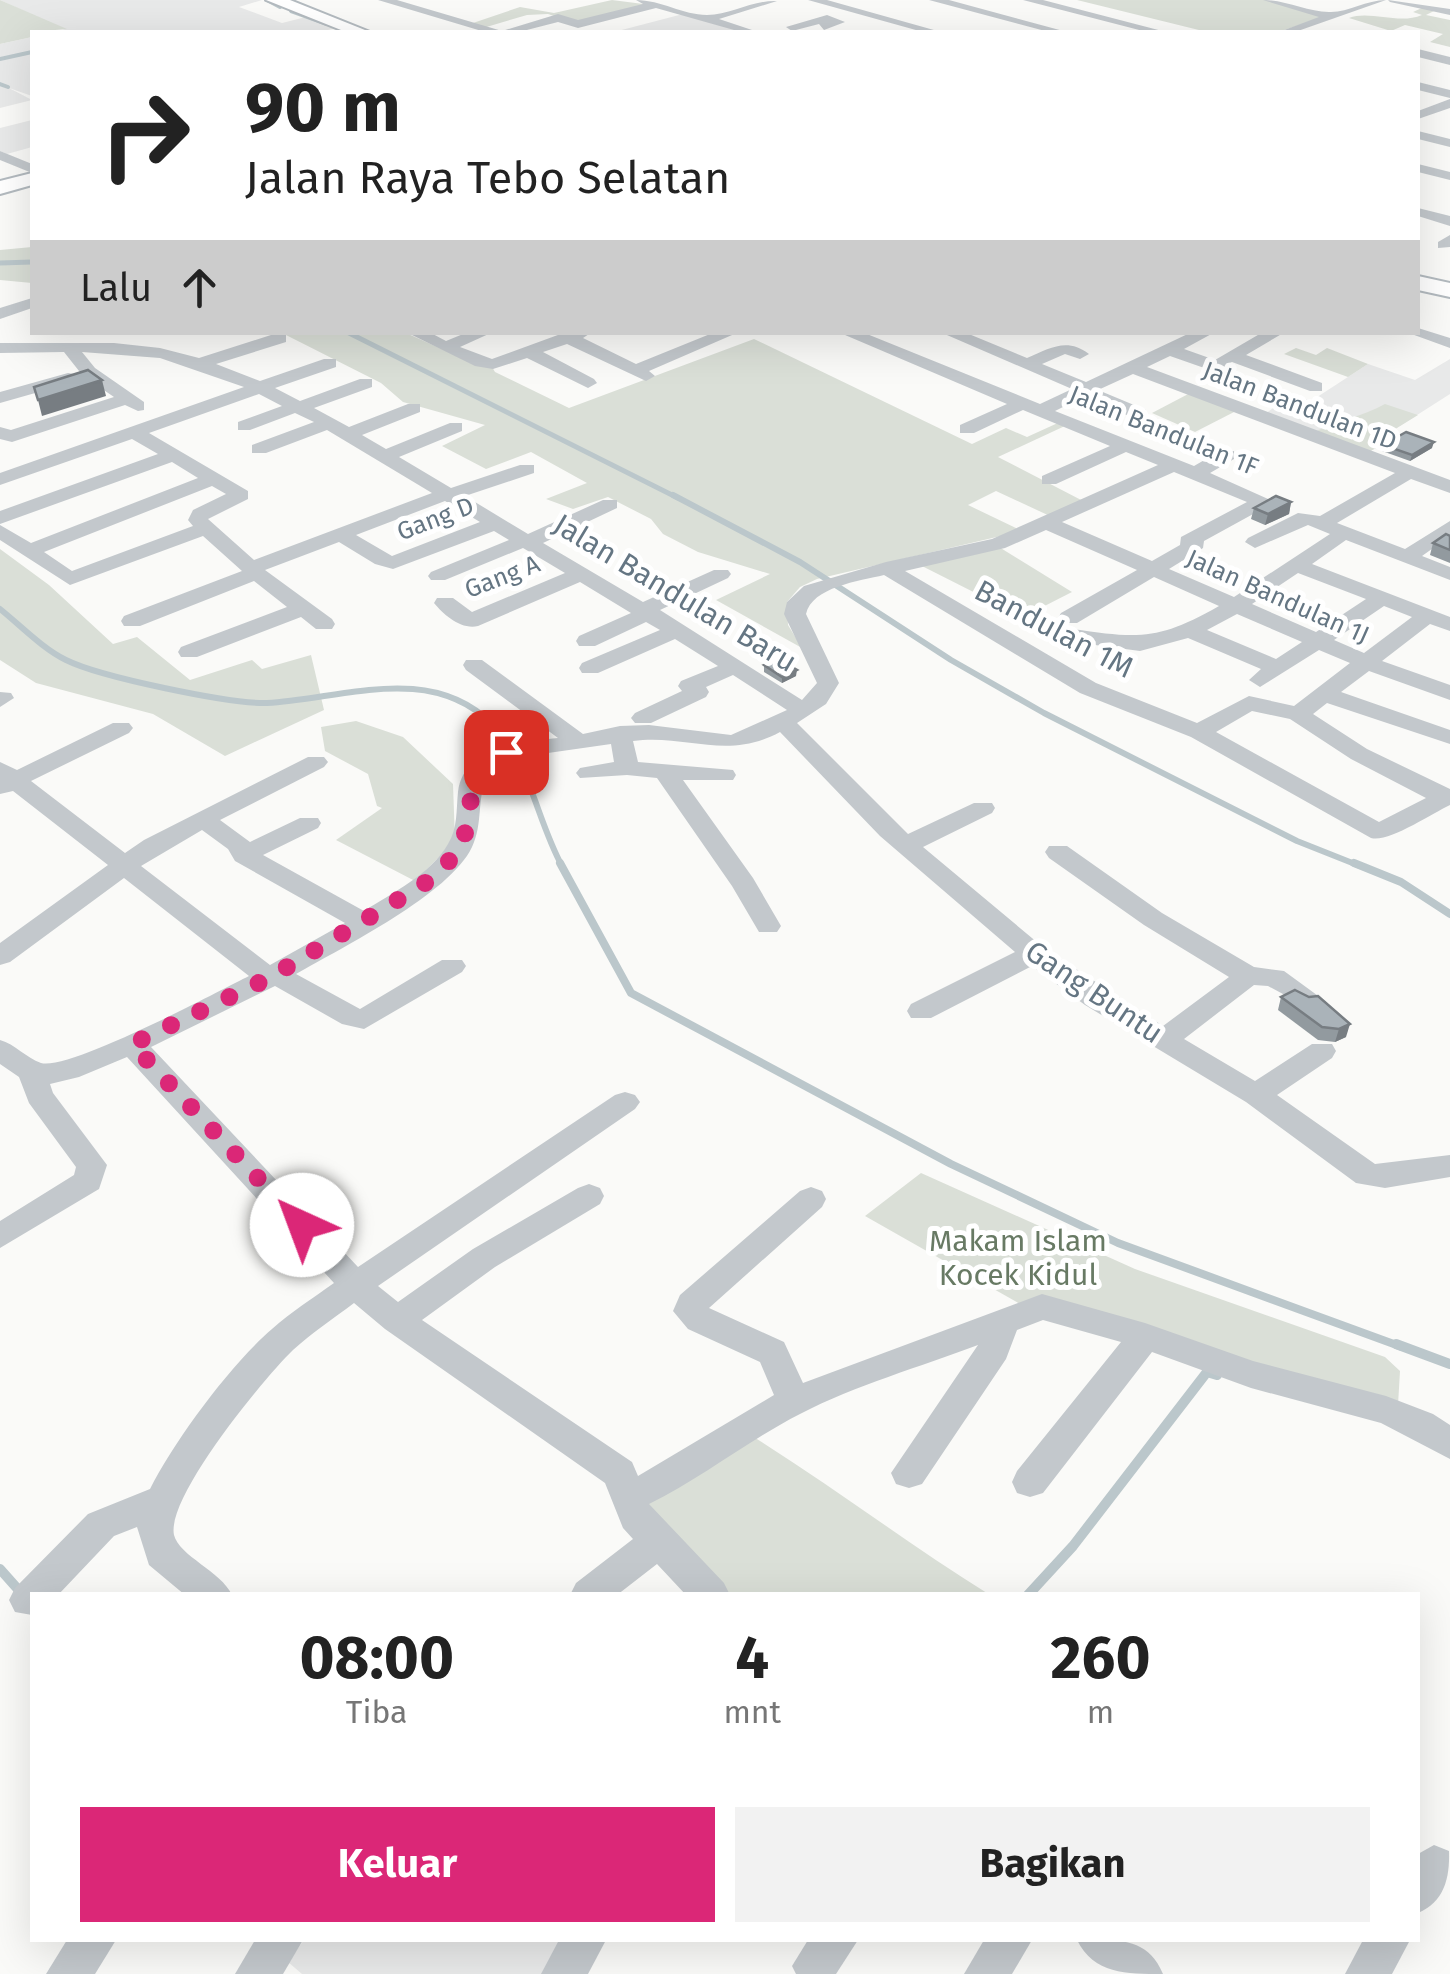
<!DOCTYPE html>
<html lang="id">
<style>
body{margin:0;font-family:"Fira Sans",sans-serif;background:#f2f2f2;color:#222;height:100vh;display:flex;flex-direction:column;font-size:38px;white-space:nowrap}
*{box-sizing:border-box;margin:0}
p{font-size:32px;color:#767676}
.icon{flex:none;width:55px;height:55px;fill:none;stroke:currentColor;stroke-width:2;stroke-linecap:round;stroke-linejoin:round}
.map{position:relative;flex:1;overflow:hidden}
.side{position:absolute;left:30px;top:1592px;width:1390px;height:350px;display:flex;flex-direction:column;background:#fff;border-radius:0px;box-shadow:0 10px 40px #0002}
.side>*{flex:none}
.hud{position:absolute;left:30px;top:30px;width:1390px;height:305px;border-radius:0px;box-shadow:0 10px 40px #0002;background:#fff;color:#222;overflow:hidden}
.pin{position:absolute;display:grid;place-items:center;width:85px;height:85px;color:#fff;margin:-42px;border-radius:20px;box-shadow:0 5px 15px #0006}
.me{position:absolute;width:110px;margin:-55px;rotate:317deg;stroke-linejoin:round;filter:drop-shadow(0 0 8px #0008)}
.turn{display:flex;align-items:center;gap:35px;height:210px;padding:0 50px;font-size:45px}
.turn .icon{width:130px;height:130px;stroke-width:2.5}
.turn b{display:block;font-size:70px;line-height:85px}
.then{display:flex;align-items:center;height:95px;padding:0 50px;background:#0003;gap:20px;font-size:38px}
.eta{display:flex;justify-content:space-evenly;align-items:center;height:170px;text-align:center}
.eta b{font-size:60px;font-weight:700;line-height:70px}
.action{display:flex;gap:20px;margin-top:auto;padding:20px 50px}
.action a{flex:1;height:115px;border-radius:0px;background:#db2777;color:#fff;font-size:40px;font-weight:700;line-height:115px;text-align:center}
.action a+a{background:#f2f2f2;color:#222}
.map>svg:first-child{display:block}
.built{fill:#e8e9e9}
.green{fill:#dadfd7}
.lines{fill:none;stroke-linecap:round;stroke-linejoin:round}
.stream-far4{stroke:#bbc7cb;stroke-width:4}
.stream-far3{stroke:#bbc7cb;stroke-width:5}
.stream-far2{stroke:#bbc7cb;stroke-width:6}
.stream-far1{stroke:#bbc7cb;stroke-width:8}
.stream{stroke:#bbc7cb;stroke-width:10}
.secondary-casing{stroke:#b3babf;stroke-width:4}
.street{fill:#c3c8cc;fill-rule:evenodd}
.secondary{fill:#fff;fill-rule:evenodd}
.wall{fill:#929a9f}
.shaded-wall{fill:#777d82}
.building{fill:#aab3b9;stroke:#777d82;stroke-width:2.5}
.route{stroke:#db2777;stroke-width:18;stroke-dasharray:0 32.4}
.labels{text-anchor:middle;stroke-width:10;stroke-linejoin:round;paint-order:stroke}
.far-street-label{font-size:25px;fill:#657683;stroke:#fff}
.street-label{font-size:30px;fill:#657683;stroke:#fff}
.park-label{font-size:30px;fill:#687a64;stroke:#fff}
</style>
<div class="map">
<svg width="1450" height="1974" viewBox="0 0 1450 1974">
<rect width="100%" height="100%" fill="#fafaf8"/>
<g class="built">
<path d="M 0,0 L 262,0 L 239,7 L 282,23 L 306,17 L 336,28 L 320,32 L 52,32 L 65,30 Z"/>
<path d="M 683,14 L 735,30 L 614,32 Z"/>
<path d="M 32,37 L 32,96 L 9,88 L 32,100 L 0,108 L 0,44 Z"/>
<path d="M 32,120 L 32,147 L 7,154 L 0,151 L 0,128 Z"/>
<path d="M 1450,359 L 1450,394 L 1392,431 L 1399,435 L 1367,453 L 1266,413 L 1293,395 L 1311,401 L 1368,364 L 1415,380 Z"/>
<path d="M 304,1940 L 564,1940 L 542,1974 L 302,1974 L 288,1962 Z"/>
</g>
<g class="green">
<path d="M 0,0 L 67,29 L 32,32 L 32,37 L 0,44 Z"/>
<path d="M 612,0 L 651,5 L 575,23 L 548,14 L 527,15 L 483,28 L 470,24 L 520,7 L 554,13 Z"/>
<path d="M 1077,0 L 1266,0 L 1327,16 L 1278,32 L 1207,32 Z"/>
<path d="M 1424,7 L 1436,10 L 1426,15 L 1450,20 L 1450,47 L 1430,42 L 1443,34 L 1405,25 L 1391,31 L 1349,18 C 1370,10 1399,25 1422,15 L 1413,12 Z"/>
<path d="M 32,247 L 32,283 L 0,280 L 0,250 Z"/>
<path d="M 282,333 L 406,333 L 475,364 L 492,367 L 495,372 L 569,408 L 754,339 L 972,444 L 1006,428 L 1027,437 L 1060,422 L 1067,425 L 998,457 L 1085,502 L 1052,517 L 996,491 L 968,505 L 1022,531 L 817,579 L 800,587 L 787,602 L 788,625 L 802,648 L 716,600 L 770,574 L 698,552 L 663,534 L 651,519 L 608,497 L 573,509 L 546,499 L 587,483 L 531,452 L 486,469 L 442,446 L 485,425 L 403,402 L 381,383 Z"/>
<path d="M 1296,348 L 1316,355 L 1327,348 L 1368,364 L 1348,377 L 1284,354 Z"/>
<path d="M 1192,392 L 1238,410 L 1195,432 L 1152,413 Z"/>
<path d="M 1385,404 L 1418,415 L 1392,431 L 1399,435 L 1367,453 L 1314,432 C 1339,420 1361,417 1385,404 Z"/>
<path d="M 999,547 L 1072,592 L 1023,617 L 918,564 Z"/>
<path d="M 0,549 L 49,585 L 113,644 L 137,637 L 190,680 L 252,660 L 262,669 L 311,655 L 324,710 L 225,756 L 153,714 L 36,683 L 0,660 Z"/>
<path d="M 356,721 L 403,737 L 453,784 L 455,841 L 415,881 L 336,840 L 382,808 L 377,806 L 368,774 L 325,751 L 321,727 Z"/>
<path d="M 921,1173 L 1135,1269 L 1385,1357 L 1400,1371 L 1398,1405 L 1020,1304 L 865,1216 Z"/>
<path d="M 749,1434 C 831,1485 908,1544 990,1595 L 726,1595 L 642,1504 Z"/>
</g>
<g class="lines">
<g class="stream-far4">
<path d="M 267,0 L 280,7"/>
<path d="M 291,11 L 327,24"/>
<path d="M 0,59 L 32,52"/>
<path d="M 0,84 L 8,87"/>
</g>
<g class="stream-far3">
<path d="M 0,263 L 32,262"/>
<path d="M 347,332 L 678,498"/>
</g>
<g class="stream-far2">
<path d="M 673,495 L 800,562 L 951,660 L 1044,713 L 1297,841 L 1360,866"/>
<path d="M 0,609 C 20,625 43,649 66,660 C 100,677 230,704 267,703 C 342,699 430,662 492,724 C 531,764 536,818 562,866"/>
</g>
<g class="stream-far1">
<path d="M 560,863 L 631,993 L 951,1164 L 1118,1243 L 1402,1347"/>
<path d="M 1354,863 L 1401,882 L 1450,914"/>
</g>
<g class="stream">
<path d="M 1396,1344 L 1450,1364"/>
<path d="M 0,1569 L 32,1605"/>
<path d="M 1028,1595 L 1073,1546 L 1207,1372 L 1217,1375"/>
</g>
<defs>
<g id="secondary">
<path d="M 266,0 L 290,0 L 370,32 L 346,32 Z"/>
<path d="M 32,173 L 32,185 L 0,194 L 0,181 Z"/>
<path d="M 1418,276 L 1450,283 L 1450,297 L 1418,290 Z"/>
</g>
</defs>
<use href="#secondary" class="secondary-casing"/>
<g class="street">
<path d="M 378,0 L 397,0 L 502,31 L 558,14 L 578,20 L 643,4 L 636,0 C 661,0 683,15 707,15 C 731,15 752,0 777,1 L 719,19 L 758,32 L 741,32 L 656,8 L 578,28 L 558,22 L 519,32 L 485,32 Z"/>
<path d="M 808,0 L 827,0 L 941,32 L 923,32 Z"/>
<path d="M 929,0 L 949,0 L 1067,32 L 1049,32 Z"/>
<path d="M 1023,0 L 1043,0 L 1166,32 L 1147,32 Z"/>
<path d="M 1263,0 C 1286,0 1307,12 1329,12 C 1347,13 1366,0 1386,0 L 1295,32 L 1279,32 L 1319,17 Z"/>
<path d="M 1388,0 L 1450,9 L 1450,15 L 1390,2 Z"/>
<path d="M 827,15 L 845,22 L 824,30 L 819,24 L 792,31 L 786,27 Z"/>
<path d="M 360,28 L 366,32 L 352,32 L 354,29 Z"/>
<path d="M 1418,49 L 1450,57 L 1450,65 L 1418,57 Z"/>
<path d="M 1418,82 L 1450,90 L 1450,98 L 1418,90 Z"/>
<path d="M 1450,99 L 1450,108 L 1418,119 L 1418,111 Z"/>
<path d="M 1418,131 L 1450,139 L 1450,147 L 1418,139 Z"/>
<path d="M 0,151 L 32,164 L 32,173 L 0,160 Z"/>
<path d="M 1418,164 L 1450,172 L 1450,180 L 1418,172 Z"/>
<path d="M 1418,208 L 1450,216 L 1450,226 L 1418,216 Z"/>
<path d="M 1450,235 L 1450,247 L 1438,248 L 1438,242 Z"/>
<path d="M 32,298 L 32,308 L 0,319 L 0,308 Z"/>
<path d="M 1418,328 L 1450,338 L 1450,348 L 1406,332 L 1418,332 Z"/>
<path d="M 406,332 L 429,332 L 446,341 L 468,332 L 493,332 L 460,347 L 492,359 L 566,332 L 592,332 L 583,338 L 636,364 L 715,332 L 739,332 L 649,371 L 655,376 L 646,381 L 567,344 L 543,352 L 594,379 L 597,383 L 588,388 L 527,358 L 493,369 L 475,366 Z"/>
<path d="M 838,332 L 862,332 L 1040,404 L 1072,389 L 940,332 L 964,332 L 1027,358 C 1050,348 1067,337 1089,354 L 1080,359 L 1065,354 L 1042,364 L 1086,382 L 1192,332 L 1215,332 L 1184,349 L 1215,360 L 1263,332 L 1285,332 L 1246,355 L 1322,383 L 1322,391 L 1310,391 L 1232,362 L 1226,364 L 1234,370 L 1228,375 L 1234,380 L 1225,385 L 1205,375 L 1210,370 L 1170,356 L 1147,367 L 1450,480 L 1450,493 L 1411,479 L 1337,523 L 1405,549 L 1450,521 L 1450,536 L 1422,556 L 1450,567 L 1450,580 L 1346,540 L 1312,564 L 1450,617 L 1450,631 L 1430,624 L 1382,661 L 1450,685 L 1450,700 L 1369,671 L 1341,692 L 1450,730 L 1450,744 L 1327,703 L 1313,714 L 1367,749 L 1450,789 L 1450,805 C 1431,814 1388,843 1371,838 L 1191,737 L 1080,693 L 884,575 C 859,581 812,587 806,614 L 839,683 L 826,704 L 797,723 L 908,834 L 974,803 L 992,803 L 995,808 L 992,813 L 923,847 L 1044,948 L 1163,1026 L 1229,977 L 1144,925 L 1049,858 L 1045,852 L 1049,846 L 1067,846 L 1162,913 L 1254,967 L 1284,971 L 1321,998 L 1317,1005 L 1307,1007 L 1268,986 L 1254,985 L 1184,1039 L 1255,1081 L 1312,1044 L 1332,1044 L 1336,1051 L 1332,1058 L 1277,1095 L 1375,1164 L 1450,1155 L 1450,1177 L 1385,1188 L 1356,1183 L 1246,1102 L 1085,1005 L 1032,966 L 931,1018 L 911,1018 L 907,1011 L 911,1004 L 1015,952 L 880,836 L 780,732 C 727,761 687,734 633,741 L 638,762 L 733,770 L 736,775 L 733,780 L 683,780 L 753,878 L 781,926 L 777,932 L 759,932 L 732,886 L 657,778 L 627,775 L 580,778 L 576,773 L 580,768 L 614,762 L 611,744 L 513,758 L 486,779 C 477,800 483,824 472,847 C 450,894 343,947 296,974 L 360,1009 L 442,960 L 462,960 L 466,966 L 462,972 L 364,1029 L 342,1024 L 275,986 L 151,1047 L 358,1267 L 615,1095 L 625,1092 L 635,1095 L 640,1102 L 635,1109 L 378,1286 L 398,1302 L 473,1249 L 578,1188 L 589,1184 L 600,1188 L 604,1196 L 600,1204 L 495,1267 L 422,1320 L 632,1462 L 638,1476 L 774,1395 L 760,1362 L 688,1329 L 673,1311 L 680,1295 L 800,1191 L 811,1187 L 822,1191 L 826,1199 L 822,1207 L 709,1308 L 784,1342 L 803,1383 L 1042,1294 L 1145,1323 L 1253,1361 L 1386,1396 L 1433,1414 L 1450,1425 L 1450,1459 L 1381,1423 L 1251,1388 L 1152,1352 L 1043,1493 L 1030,1497 L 1017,1493 L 1012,1482 L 1017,1471 L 1121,1342 L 1043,1320 L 1017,1330 L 1006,1359 L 922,1484 L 909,1488 L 896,1484 L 891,1473 L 978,1345 C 920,1367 856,1385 800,1414 C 747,1441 702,1478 649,1504 L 724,1583 L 730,1595 L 686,1595 L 657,1564 L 617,1595 L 570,1595 L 576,1583 L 633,1539 L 623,1528 L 605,1483 L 385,1329 L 354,1303 C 334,1318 312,1333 293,1350 C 264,1378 166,1497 174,1535 C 179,1556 221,1571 232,1595 L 185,1595 L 149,1565 L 137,1527 L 114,1536 L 58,1595 L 32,1595 L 32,1615 L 15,1612 L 9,1600 L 15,1588 L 88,1514 L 150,1489 C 175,1440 230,1365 272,1329 C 291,1312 313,1298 334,1283 L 127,1057 L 79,1077 L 50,1084 L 53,1093 L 107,1165 L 99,1189 L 0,1248 L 0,1221 L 74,1175 L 76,1167 L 29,1103 L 19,1077 L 0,1064 L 0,1040 C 15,1044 26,1058 41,1063 C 69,1071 215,993 249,976 L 124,878 L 10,962 L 0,965 L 0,943 L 108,865 L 13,791 L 0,794 L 0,762 L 17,770 L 113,723 L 129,723 L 133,728 L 129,733 L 31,781 L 125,853 L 144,840 L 308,757 L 324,757 L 328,762 L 324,767 L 220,820 L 250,842 L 300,818 L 318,818 L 321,823 L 318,828 L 263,855 L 364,911 C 392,893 431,874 448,844 C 458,827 456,811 458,792 C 463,746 524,742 558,738 L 466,670 L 463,665 L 466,660 L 482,660 L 583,734 L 620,726 L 649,725 L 731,735 L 787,710 L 733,675 L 706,687 L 709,692 L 706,697 L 651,723 L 635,723 L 631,718 L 635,713 L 682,691 L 678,686 L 681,681 L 718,666 L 675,639 L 598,673 L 582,673 L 579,668 L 582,663 L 660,630 L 646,622 L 595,646 L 579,646 L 576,641 L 579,636 L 631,613 L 580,582 L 478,626 C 461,630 444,615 434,603 L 437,598 L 453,598 L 472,612 L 565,573 L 523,548 L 445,580 L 431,580 L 428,576 L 431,572 L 509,540 L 494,531 L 393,569 L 375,564 L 339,542 L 265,570 L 332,619 L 335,624 L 332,629 L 316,629 L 301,617 L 197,657 L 181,657 L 178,652 L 181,647 L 287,607 L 254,581 L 140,626 L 124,626 L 121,621 L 124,616 L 242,571 L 203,536 L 70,585 L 0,540 L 0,525 L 31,543 L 198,478 L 172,462 L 0,524 L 0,511 L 158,454 L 132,439 L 0,485 L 0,473 L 244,387 L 160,358 L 82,352 L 95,368 L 144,402 L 144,410 L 138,411 L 125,405 L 12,442 L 0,439 L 0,427 L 11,430 L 114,397 L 83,376 L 64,352 L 0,353 L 0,343 L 114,343 L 160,348 L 199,358 L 274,334 L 286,334 L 286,342 L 216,364 L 260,381 L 324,359 L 336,359 L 336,367 L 275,388 L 300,401 L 360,379 L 372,379 L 372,387 L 314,408 L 349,427 L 408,404 L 420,404 L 420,412 L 362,435 L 386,449 L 450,423 L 462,423 L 462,431 L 399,457 L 451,488 L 520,465 L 534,465 L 534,473 L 465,496 L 528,534 L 603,500 L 617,500 L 617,508 L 543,543 L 643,602 L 714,570 L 728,570 L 731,574 L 728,578 L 660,610 L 802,700 L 817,683 L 784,614 L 787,602 L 804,586 L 886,562 L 992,539 L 1158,465 L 1126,452 L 1056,484 L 1042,484 L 1042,476 L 1110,446 L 1023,410 L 974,433 L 960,433 L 960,425 L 1007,404 ZM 1133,374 L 1395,473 L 1320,516 L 1298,513 L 1248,538 L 1245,542 L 1255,548 L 1308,525 L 1330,534 L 1234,597 L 1169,569 L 1203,548 L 1204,541 L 1275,502 L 1210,473 L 1234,459 L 1234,451 L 1220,451 L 1194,466 L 1055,411 L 1083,397 L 1134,418 L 1146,418 L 1146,410 L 1098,390 ZM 259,394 L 282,406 L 238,422 L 238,430 L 250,430 L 295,413 L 314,422 L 252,445 L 252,453 L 266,453 L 327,430 L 432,493 L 254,560 L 208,519 L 248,499 L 248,491 L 149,433 ZM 1174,472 L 1247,502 L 1181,537 L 1180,545 L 1152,561 L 1062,522 ZM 212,486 L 226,494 L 193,510 L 188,520 L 193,526 L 72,571 L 44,552 ZM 445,501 L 480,522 L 392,556 L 356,535 ZM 1046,530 L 1137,570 L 1061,613 L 1058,618 L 1061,623 L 1077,623 L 1154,577 L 1219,606 C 1159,640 1140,639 1073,629 L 1065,631 L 1062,636 L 1065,641 L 1140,651 L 1188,638 L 1261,669 L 1249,680 L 1260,687 L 1319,650 L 1350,663 L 1294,706 L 1249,696 L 1197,723 L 1096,683 L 905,571 L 1005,548 ZM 1298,573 L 1366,599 L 1316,632 L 1252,604 ZM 1384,606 L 1412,617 L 1364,653 L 1334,640 ZM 1237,614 L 1302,642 L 1276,659 L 1207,630 ZM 1252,711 L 1290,719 L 1351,759 L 1426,798 L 1379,822 L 1216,732 ZM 202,830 L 228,849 L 235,861 L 345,923 L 270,965 L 141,866 Z"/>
<path d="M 68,373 L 74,374 L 74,382 L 0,403 L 0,392 Z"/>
<path d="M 0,692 L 11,693 L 14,698 L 0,707 Z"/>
<path d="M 1434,1845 L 1449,1851 C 1450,1878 1444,1902 1418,1913 L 1418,1854 Z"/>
<path d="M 67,1940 L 116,1940 L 95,1974 L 46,1974 Z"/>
<path d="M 255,1940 L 303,1940 L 283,1974 L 235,1974 Z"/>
<path d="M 559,1940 L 606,1940 L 588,1974 L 541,1974 Z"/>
<path d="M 808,1940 L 858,1940 L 836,1974 L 796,1974 L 792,1966 Z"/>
<path d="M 984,1940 L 1032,1940 L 1012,1974 L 964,1974 Z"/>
<path d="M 1077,1940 C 1114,1940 1147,1935 1163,1974 C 1126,1974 1094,1974 1077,1940 Z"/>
<path d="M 1363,1940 L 1410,1940 L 1392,1974 L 1345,1974 Z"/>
</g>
<use href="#secondary" class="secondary"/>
</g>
<g class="wall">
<path d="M 1383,445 L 1432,448 L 1410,461 L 1382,451 Z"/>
<path d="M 1291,502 L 1289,514 L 1265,525 L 1251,519 L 1254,508 Z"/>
<path d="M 1450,536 L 1450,563 L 1430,555 L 1433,543 Z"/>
<path d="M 764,665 L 796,676 L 782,683 L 764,672 Z"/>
<path d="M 1281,997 L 1309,997 L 1346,1037 L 1335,1042 L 1318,1040 L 1278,1010 Z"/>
</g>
<g class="shaded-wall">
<path d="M 102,380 L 106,396 L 42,416 L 38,400 Z"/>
<path d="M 1434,442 L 1432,448 L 1410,461 L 1412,455 Z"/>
<path d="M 1291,502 L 1289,514 L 1265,525 L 1268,514 Z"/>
<path d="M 797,670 L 796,676 L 782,683 L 782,677 Z"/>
<path d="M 1350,1024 L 1346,1037 L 1335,1042 L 1339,1029 Z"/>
</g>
<g class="building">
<path d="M 88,370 L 102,380 L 38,400 L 34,387 Z"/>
<path d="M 1406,432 L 1434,442 L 1412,455 L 1383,445 Z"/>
<path d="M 1276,496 L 1291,502 L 1268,514 L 1254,508 Z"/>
<path d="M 1446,534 L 1450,536 L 1450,550 L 1433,543 Z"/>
<path d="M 778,659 L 797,670 L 782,677 L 764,665 Z"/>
<path d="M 1295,990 L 1309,997 L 1318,996 L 1350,1024 L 1339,1029 L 1322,1027 L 1281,997 Z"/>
</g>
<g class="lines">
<path class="route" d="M 302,1225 L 132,1044 L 269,978 L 424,884 L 449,861 L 464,839 L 475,776 L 506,752"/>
</g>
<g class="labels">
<g class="far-street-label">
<text transform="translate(1300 405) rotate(21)" y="9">Jalan Bandulan 1D</text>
<text transform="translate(1164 430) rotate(22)" y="9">Jalan Bandulan 1F</text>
<text transform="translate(435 518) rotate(-21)" y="9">Gang D</text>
<text transform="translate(502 576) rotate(-21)" y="9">Gang A</text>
<text transform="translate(1278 596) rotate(24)" y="9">Jalan Bandulan 1J</text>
</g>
<g class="street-label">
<text transform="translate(675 593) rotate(31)" y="10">Jalan Bandulan Baru</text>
<text transform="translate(1054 629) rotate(28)" y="10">Bandulan 1M</text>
<text transform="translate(1094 992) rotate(34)" y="10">Gang Buntu</text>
</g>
<g class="park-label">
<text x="1018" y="1251">Makam Islam<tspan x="1018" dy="34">Kocek Kidul</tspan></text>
</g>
</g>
</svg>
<div class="pin" style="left:506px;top:752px;background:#d93025"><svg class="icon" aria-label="arrive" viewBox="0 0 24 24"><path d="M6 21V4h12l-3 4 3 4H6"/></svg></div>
<svg class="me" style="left:302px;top:1225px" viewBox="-20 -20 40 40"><circle r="19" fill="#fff"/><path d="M0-13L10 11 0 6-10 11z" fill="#db2777"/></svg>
<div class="hud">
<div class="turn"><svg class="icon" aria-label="right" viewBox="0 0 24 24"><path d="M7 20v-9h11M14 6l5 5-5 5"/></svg><div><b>90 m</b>Jalan Raya Tebo Selatan</div></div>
<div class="then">Lalu<svg class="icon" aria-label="ahead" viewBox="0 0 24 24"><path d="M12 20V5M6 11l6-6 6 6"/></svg></div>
</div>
<section class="side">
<div class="eta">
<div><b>08:00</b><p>Tiba</p></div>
<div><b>4</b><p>mnt</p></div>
<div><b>260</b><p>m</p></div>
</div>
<div class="action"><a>Keluar</a><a>Bagikan</a></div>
</section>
</div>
